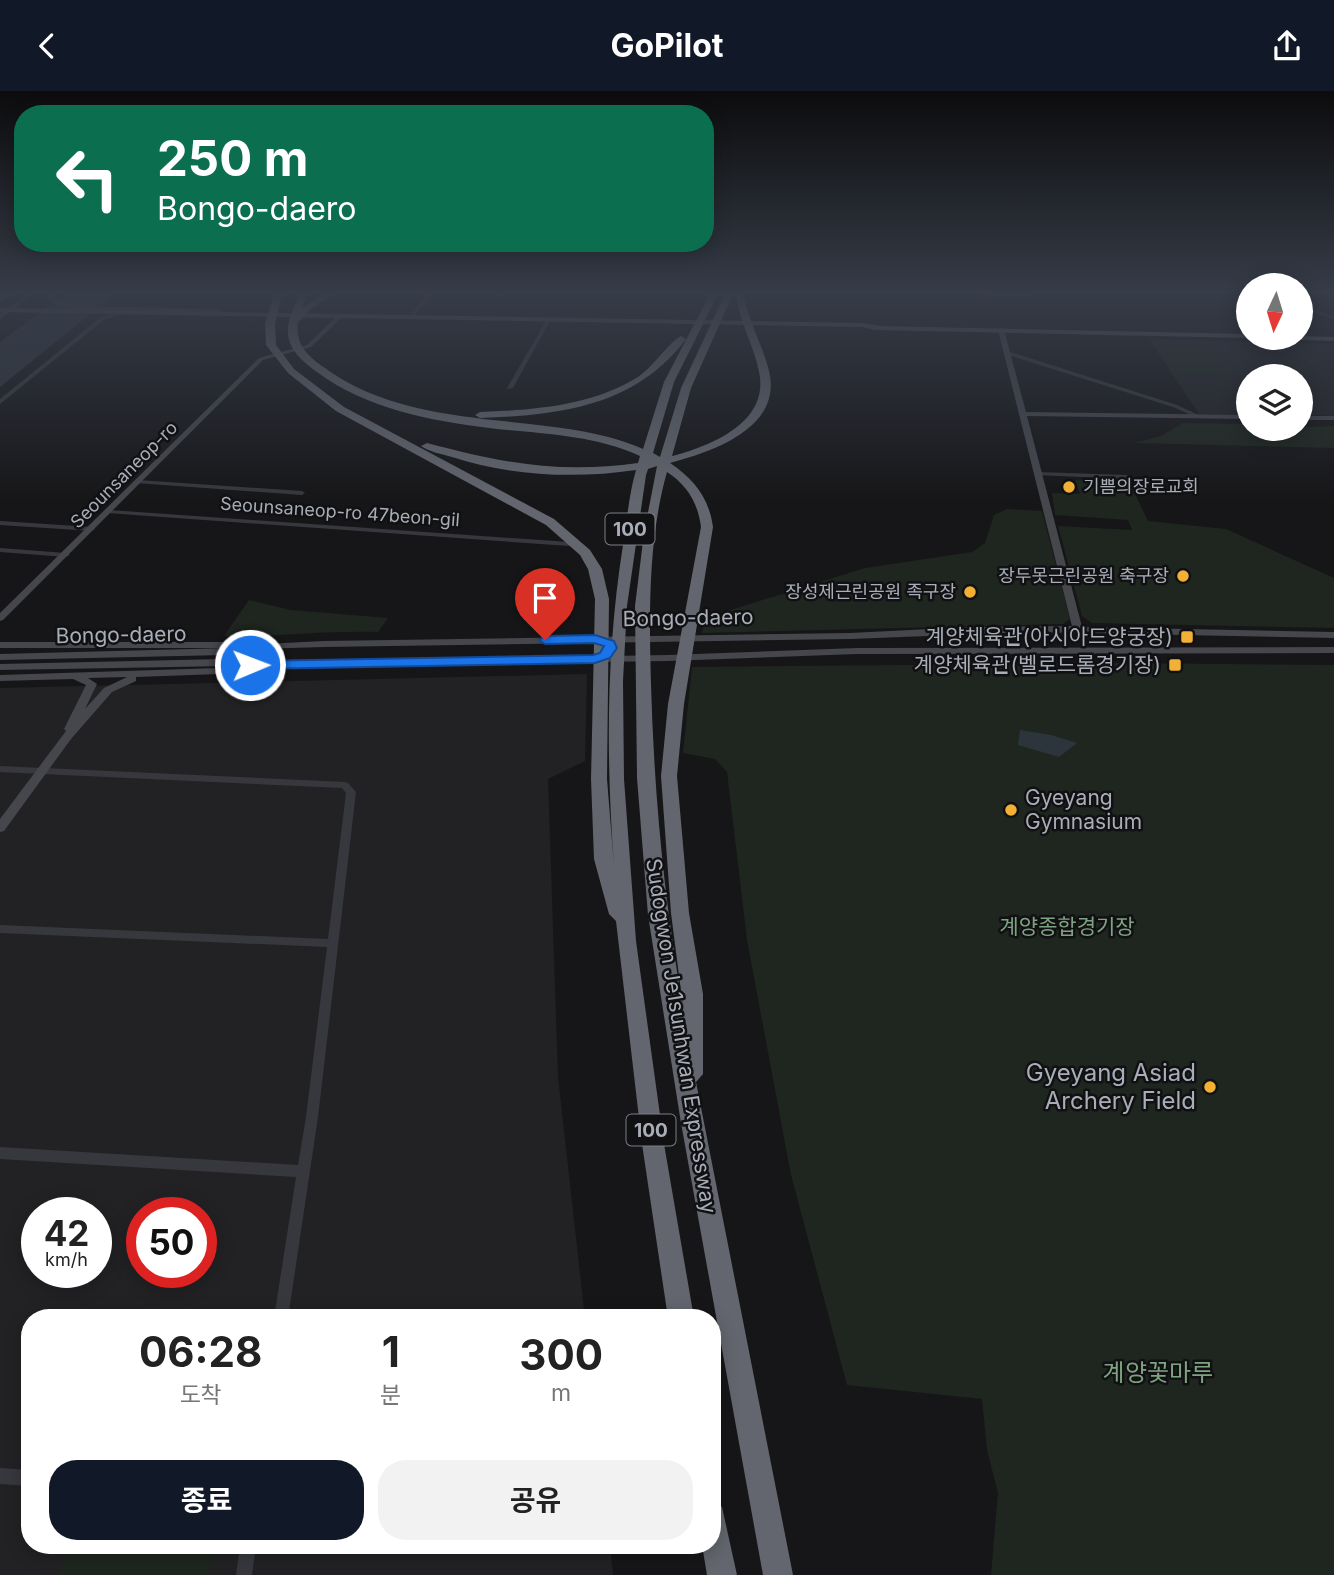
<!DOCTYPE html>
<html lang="ko">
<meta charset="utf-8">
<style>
body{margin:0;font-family:Inter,"Noto Sans KR",sans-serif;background:#f2f2f2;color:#222;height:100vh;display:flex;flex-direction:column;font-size:26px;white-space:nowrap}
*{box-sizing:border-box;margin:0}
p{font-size:23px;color:#767676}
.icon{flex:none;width:38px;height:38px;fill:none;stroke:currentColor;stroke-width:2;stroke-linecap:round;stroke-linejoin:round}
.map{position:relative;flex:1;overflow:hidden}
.details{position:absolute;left:21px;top:1218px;width:700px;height:245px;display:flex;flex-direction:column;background:#fff;border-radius:28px;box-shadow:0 4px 18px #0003}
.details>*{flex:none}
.hud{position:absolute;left:14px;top:14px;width:700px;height:147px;border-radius:28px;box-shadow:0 4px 18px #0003;background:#0b6e4f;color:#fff;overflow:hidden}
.needle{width:46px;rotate:184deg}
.buttons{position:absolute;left:1236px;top:182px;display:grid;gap:14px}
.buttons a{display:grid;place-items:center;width:77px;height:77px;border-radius:50%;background:#fff;box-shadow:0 4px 18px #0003;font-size:35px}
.speed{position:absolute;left:21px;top:1106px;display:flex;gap:14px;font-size:35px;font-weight:700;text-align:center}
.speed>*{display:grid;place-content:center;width:91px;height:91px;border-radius:50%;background:#fff;box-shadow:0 4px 18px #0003;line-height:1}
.speed small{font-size:18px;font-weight:400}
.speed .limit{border:10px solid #d22;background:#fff;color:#111}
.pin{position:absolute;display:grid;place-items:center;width:60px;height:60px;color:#fff;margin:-72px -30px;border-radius:50% 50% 50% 0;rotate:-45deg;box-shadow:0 0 7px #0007}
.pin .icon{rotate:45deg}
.me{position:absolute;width:77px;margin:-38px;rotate:89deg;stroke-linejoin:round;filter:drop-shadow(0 0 5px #0008)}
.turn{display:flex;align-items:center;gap:24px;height:147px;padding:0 28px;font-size:32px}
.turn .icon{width:91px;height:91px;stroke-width:2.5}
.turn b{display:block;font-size:49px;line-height:60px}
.eta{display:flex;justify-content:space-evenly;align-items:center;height:119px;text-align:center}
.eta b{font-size:42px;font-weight:700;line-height:49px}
.action{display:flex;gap:14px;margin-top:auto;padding:14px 28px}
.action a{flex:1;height:80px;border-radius:28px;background:#111827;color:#fff;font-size:28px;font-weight:700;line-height:80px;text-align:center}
.action a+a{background:#f2f2f2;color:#222}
header{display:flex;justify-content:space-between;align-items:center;height:91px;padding:0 28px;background:#111827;color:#fff;font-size:32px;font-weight:700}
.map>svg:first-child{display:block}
.built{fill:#222225;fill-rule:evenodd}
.green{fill:#1e261f}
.water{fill:#2c353c}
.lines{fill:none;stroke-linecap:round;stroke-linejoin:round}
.street{fill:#37383d;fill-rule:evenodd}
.secondary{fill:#45474d;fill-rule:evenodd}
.primary{fill:#53555c;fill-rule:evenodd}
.highway{fill:#63666e;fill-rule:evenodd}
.route{fill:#1a73e8;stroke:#114b97;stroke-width:2}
.poi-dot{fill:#f2b134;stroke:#111113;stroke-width:2.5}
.labels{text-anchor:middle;stroke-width:5;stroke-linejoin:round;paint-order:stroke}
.far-street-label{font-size:18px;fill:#a8adb8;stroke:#111113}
.far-poi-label{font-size:18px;fill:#a8adb8;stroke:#111113;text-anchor:end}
.shield{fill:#111113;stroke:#7b7e86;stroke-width:2}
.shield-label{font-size:19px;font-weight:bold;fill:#a8adb8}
.street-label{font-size:21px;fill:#a8adb8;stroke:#111113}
.poi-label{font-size:21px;fill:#a8adb8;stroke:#111113;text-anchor:end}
.park-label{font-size:21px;fill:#7fa381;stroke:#111113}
.near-poi-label{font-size:24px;fill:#a8adb8;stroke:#111113;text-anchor:end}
.near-park-label{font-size:24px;fill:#7fa381;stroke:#111113}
</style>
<header><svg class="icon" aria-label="back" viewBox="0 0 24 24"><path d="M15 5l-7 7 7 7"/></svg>GoPilot<svg class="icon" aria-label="share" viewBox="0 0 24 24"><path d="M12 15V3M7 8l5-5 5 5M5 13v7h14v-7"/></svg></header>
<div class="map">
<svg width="1334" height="1484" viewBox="0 0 1334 1484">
<rect width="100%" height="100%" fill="#161618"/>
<g class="built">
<path d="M 1149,248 L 1334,253 L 1334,325 L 1300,324 L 1300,285 L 1248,285 L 1248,324 L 1199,323 Z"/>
<path d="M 587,583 L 585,670 L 548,688 L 558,986 L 585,1227 L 30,1227 L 30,1454 L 610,1454 L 613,1484 L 0,1484 L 0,597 ZM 37,1122 L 96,1122 L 96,1181 L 37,1181 ZM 142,1122 L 201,1122 L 201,1181 L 142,1181 Z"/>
</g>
<g class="green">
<path d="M 1152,250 L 1199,251 L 1208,255 L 1231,285 L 1175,284 Z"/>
<path d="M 1183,332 L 1248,333 L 1248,338 L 1334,335 L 1334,357 L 1134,352 L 1161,345 Z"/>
<path d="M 1075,389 L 1130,392 L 1148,430 L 1226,438 L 1334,487 L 1334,537 L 1092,532 L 1082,525 L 1058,435 L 1132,439 L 1128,429 L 1055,424 L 1052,402 L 1080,403 Z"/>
<path d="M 1007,418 L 1042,420 L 1070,528 L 1063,533 L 702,542 L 705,527 L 865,477 L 972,461 L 985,452 L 994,424 Z"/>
<path d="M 249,509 L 291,519 L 388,527 L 378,541 C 326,539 276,546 224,545 Z"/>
<path d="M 1123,572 L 1334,574 L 1334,1484 L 991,1484 L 998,1402 L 987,1359 L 982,1308 L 847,1294 L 791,1084 L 747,849 L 727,681 L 715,668 L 683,662 L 692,576 Z"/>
<path d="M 69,1454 L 214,1454 L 209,1484 L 58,1484 Z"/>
</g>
<g class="water">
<path d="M 64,203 L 115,203 L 0,296 L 0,251 Z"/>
<path d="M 1020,639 L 1051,644 L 1077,652 L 1059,666 L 1018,654 Z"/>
</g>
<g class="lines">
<g class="street">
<path d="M 428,203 L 433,203 L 413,227 L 409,227 L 409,225 Z"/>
<path d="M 495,203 L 500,203 L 503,206 L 499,207 Z"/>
<path d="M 1300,214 L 1334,225 L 1334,228 L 1300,217 Z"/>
<path d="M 122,221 L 124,223 L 105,228 L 0,313 L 0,308 L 101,226 Z"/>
<path d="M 548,229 L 550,230 L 513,297 L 508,298 L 507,297 L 546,230 Z"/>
<path d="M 1007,260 L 1177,314 L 1203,326 L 1198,327 L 1173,316 L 1005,263 L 1005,261 Z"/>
<path d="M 1038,381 L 1127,384 L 1130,386 L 1127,388 L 1036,384 L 1036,382 Z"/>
<path d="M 138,389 L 302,400 L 305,402 L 302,404 L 136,392 L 135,391 Z"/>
<path d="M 109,419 L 569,451 L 572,453 L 569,455 L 107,422 L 106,421 Z"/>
<path d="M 0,430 L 92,436 L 95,438 L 92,440 L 0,434 Z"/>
<path d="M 0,457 L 66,462 L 70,464 L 66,466 L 0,461 Z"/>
<path d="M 0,675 L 345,691 L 348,692 L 356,701 L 318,1026 L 288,1227 L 274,1227 L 296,1086 L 0,1068 L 0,1056 L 298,1074 L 306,1026 L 327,856 L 0,842 L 0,834 L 328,848 L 346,702 L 342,697 L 0,681 Z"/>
<path d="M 0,1377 L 30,1379 L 30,1395 L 0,1393 Z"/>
<path d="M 240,1454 L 256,1454 L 252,1484 L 236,1484 Z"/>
</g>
<g class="secondary">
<path d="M 5,203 L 13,203 L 0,211 L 0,206 Z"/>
<path d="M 27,203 L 34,203 L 0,228 L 0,223 Z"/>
<path d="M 46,203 L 52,203 L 54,208 L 74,215 L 219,218 L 222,220 L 219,222 L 73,219 L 49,210 Z"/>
<path d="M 338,224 L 343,225 L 311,256 L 263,269 L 3,529 L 0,530 L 0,522 L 259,267 L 307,254 Z"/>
<path d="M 1001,237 L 1004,239 L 1026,321 L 1248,324 L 1248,328 L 1027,325 L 1082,536 L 1334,541 L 1334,547 L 1031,541 L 850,548 L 324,556 L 255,558 L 225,564 L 0,569 L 0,563 L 230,557 L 0,557 L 0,551 L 241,551 L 246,554 L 324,550 L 850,542 L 971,536 L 1072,535 L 998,239 Z"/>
<rect x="1300" y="325" width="34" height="4"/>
<path d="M 1334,556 L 1334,562 L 857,563 L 668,570 L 244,576 L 219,583 L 136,586 L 136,590 L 112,601 L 71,648 L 4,740 L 0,741 L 0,728 L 66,640 L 64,638 L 86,594 L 73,588 L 0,590 L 0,584 L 219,577 L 229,575 L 0,579 L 0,573 L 223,568 L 250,571 L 668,564 L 857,557 ZM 127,586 L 104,597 L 85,618 L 97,593 L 88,587 Z"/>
</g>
<g class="primary">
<path d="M 0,217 L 862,232 L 882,235 L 1248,243 L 1248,247 L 1250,247 L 1248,247 L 875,239 L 862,236 L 0,221 Z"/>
<path d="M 1300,245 L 1334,246 L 1334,250 L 1299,249 L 1295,247 L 1300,247 Z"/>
</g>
<g class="highway">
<path d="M 274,203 L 282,203 L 275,233 L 276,254 L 294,278 L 344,316 L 554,428 L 590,459 L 602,478 L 609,508 L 607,688 L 614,775 C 606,667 606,561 623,454 C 627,429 629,403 636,379 C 575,388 511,385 452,366 C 442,363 429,361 421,355 L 427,352 C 503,372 559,383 638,372 L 640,365 C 592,343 540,343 489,337 C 431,330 365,317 317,281 C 306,273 293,263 289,249 C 285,234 293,217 300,203 L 308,203 L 302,217 L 323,203 L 334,203 L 312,217 L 298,231 C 295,252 306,263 322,275 C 396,330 489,325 575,339 C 598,343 621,348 643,358 L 664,291 L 710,203 L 718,203 L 674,291 L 653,362 L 660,366 L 681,297 L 725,203 L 733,203 L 691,297 L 672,365 C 711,355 770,331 759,281 C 754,254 739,231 736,203 L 744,203 C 748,231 763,254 769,280 C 783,337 712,361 670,372 C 694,388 709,407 713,436 L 684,613 L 677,685 L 689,822 L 703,903 L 703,983 L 696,991 L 793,1484 L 763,1484 L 681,1032 L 648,824 L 637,687 L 635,515 L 644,442 L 657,375 L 648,378 L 646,384 L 627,515 L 623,590 L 624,688 L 636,850 L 664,1053 L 694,1227 L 668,1227 L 642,1053 L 616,830 L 609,823 L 594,768 L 591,688 L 595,508 L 588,478 L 580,464 L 546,434 L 336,320 L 288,282 L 266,254 L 265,233 ZM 667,381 C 687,394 698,412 701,436 L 668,613 L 661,685 L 671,822 L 683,916 C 664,808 654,702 651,593 C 649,523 648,448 667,381 Z"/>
<path d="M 975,203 L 1035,203 L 1031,206 Z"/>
<path d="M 681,245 L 686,248 C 635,316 559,324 480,327 L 475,324 L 480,321 C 534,319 591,315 638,286 C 654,275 668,252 681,245 Z"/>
<path d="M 712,1412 L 722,1416 L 737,1484 L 707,1484 L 702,1454 L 712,1454 Z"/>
</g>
</g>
<linearGradient id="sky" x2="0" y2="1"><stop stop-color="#0c0c0d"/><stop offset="0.49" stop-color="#363c48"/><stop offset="1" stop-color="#363c48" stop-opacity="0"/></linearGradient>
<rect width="1334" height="411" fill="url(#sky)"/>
<path class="route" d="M 595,544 L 614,550 L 617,557 L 610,567 L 595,572 L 250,578 L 243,574 L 250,570 L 593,564 L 600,562 L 604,555 L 594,552 L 545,553 L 539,549 L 545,545 Z"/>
<g class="poi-dot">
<circle cx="1069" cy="396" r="7"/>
<circle cx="1183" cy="485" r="7"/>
<circle cx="970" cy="501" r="7"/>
<rect x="1180" y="539" width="14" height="14" rx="3.5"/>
<rect x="1168" y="567" width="14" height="14" rx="3.5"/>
<circle cx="1011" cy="719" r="7"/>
<circle cx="1210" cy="996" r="7"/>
</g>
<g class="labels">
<g class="far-street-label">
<text transform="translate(124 384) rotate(-45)" y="6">Seounsaneop-ro</text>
<text transform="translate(340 421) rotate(4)" y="6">Seounsaneop-ro 47beon-gil</text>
</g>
<g class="far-poi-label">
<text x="1083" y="402" text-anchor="start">기쁨의장로교회</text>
<text x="1169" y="491">장두못근린공원 축구장</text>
<text x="956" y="507">장성제근린공원 족구장</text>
</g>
<g class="shield">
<rect x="605.5" y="422.5" width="49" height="31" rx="5"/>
<rect x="626.5" y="1023.5" width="49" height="31" rx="5"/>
</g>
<g class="shield-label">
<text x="630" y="445">100</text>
<text x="651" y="1046">100</text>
</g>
<g class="street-label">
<text transform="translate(688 527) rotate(-1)" y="7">Bongo-daero</text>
<text transform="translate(121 544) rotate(-1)" y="7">Bongo-daero</text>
<text transform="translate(681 945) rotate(81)" y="7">Sudogwon Je1sunhwan Expressway</text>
</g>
<g class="poi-label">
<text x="1173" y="553">계양체육관(아시아드양궁장)</text>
<text x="1161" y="581">계양체육관(벨로드롬경기장)</text>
<text x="1025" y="714" text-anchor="start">Gyeyang<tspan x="1025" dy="24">Gymnasium</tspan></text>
</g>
<g class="park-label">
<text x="1067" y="843">계양종합경기장</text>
</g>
<g class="near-poi-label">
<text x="1196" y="990">Gyeyang Asiad<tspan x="1196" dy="28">Archery Field</tspan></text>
</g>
<g class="near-park-label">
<text x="1158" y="1290">계양꽃마루</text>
</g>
</g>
</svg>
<div class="buttons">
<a><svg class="needle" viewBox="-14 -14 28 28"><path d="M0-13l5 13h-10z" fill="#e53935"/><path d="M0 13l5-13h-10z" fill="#767676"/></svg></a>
<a><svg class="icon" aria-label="layers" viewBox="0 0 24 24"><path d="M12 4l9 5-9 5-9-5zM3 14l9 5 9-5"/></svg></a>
</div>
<div class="speed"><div>42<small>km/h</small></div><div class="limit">50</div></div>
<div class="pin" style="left:545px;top:549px;background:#d93025"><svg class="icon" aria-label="arrive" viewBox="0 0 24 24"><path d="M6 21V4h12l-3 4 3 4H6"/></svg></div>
<svg class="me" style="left:250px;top:574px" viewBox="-20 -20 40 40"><circle r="17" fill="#1a73e8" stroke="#fff" stroke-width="3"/><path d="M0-11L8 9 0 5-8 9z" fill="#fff"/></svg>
<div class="hud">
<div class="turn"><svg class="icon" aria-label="left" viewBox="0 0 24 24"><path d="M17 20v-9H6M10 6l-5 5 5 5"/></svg><div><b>250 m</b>Bongo-daero</div></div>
</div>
<section class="details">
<div class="eta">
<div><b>06:28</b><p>도착</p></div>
<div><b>1</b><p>분</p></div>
<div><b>300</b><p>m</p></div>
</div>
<div class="action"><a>종료</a><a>공유</a></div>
</section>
</div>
